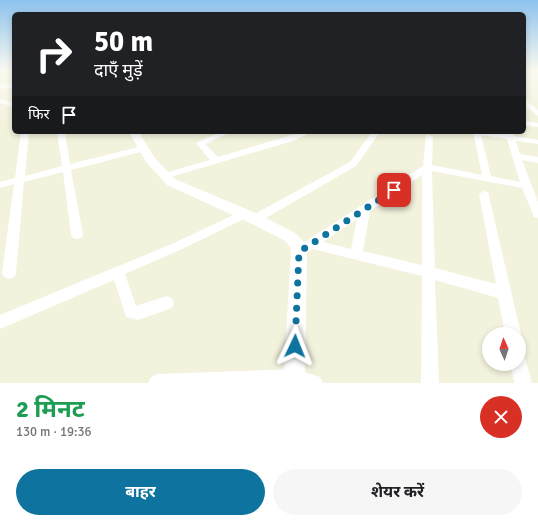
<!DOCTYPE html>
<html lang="hi">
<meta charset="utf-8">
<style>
body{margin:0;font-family:Signika,"Noto Sans Devanagari",sans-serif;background:#f6f6f6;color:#202124;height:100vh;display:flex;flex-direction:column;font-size:15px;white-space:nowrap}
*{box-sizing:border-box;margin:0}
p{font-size:13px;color:#757577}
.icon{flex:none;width:22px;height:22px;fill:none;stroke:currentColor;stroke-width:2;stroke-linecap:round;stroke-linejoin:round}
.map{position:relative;height:383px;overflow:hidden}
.sheet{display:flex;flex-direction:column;background:#fff;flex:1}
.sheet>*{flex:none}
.top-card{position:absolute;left:12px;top:12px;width:514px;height:122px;border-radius:6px;box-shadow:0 2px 6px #0003;background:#202124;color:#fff;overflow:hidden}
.needle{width:26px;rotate:357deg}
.controls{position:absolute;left:482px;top:327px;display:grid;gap:8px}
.controls a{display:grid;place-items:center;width:44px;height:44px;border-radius:50%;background:#fff;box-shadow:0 2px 6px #0003;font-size:20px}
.pin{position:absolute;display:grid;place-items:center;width:34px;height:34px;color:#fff;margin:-17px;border-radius:8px;box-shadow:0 2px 6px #0006}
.me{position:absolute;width:44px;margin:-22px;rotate:2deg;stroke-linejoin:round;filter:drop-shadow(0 0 3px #0008)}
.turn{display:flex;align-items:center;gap:14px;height:84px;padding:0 16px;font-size:18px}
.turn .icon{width:52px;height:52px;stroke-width:2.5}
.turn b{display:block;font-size:28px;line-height:34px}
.then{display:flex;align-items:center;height:38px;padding:0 16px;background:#0003;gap:8px;font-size:15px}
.round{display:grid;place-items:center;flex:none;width:42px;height:42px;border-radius:21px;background:#f6f6f6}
.head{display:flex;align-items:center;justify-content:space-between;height:68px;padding:0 16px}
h1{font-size:24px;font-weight:700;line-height:30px;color:#1e9e55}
.action{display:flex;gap:8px;margin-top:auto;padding:8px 16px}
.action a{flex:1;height:46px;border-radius:24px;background:#0f73a0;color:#fff;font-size:16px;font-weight:700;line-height:46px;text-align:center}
.action a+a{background:#f6f6f6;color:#202124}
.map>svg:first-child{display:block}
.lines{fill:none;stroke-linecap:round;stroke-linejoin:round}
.service{fill:#fff;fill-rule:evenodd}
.minor{fill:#fff;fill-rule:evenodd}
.tertiary{fill:#fff;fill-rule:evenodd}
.route{stroke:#0f73a0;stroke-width:7;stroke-dasharray:0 12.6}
</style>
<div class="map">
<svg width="538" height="383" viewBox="0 0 538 383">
<rect width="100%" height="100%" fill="#f3f2dd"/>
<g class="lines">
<rect class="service" x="529" y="71" width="9" height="2"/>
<g class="minor">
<path d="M 524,71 L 533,71 L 524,73 Z"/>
<path d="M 14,83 L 14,87 L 0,89 L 0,85 Z"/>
<path d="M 0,99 L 14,103 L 14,107 L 0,103 Z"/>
<path d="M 524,99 L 538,110 L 538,116 L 524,105 Z"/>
<path d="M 524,121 L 538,123 L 538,127 L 524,125 Z"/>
<path d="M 21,132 L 29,132 L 25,176 L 62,166 L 57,132 L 65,132 L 70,164 L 142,146 L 146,149 L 145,151 L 71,170 L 83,235 L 81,238 L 77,239 L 73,238 L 71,235 L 63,172 L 24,182 L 16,273 L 14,277 L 9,279 L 4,277 L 2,273 L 14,184 L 0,188 L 0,182 L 15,178 Z"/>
<path d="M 220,132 L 231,132 L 205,144 L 218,157 L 301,132 L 312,132 L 293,141 L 167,178 L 161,178 L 159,176 L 161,174 L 210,160 L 196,143 Z"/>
<path d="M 372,132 L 380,132 L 356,166 L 259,222 L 251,222 L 249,219 L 251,216 L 350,162 Z"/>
<path d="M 473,132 L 493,132 L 506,134 L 505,132 L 513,132 L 514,136 L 538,140 L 538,144 L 516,141 L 520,154 L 538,157 L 538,163 L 522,160 L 538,202 L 538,218 L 534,217 L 533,214 L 522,188 L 432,171 L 435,268 L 496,284 L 479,194 L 484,191 L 488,192 L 521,334 L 519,338 L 519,334 L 505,334 L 498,298 L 435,280 L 439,383 L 421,383 L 422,276 L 313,249 L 299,257 L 295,256 L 293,252 L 295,248 L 306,241 L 423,166 L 426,135 L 429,135 L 433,137 L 432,165 L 482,175 ZM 481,135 L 507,139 L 520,182 L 491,176 ZM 422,175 L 422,265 L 363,251 L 370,211 ZM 357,219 L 351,249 L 323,242 Z"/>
<path d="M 244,210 L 248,211 L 249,214 L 248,217 L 182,249 L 125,274 L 136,306 L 167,296 L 172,298 L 174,303 L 172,308 L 138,320 L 126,317 L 114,280 L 0,329 L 0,315 L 174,243 Z"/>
<path d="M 519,356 L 525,358 L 532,383 L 514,383 L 511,364 L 519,364 Z"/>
<path d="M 294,369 L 320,377 L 323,383 L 148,383 L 151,377 L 157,374 Z"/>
</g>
<path class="tertiary" d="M 129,132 L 139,132 L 154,157 L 175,179 L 260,215 L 295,233 L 303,241 L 307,252 L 305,383 L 283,383 L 291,252 L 290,247 L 285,241 L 250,223 L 167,185 L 146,162 Z"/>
</g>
<linearGradient id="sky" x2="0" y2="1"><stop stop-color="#8dc2ed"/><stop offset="0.57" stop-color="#faf9f0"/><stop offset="1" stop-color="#faf9f0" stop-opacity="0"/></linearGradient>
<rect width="538" height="124" fill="url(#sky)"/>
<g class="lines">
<path class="route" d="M 295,346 L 299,252 L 394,190"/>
</g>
</svg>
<div class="controls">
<a><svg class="needle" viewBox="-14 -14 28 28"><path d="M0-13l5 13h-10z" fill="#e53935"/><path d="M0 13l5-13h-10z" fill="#757577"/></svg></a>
</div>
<div class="pin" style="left:394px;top:190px;background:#d93025"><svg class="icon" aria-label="arrive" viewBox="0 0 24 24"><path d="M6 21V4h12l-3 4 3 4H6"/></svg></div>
<svg class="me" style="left:295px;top:346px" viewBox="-20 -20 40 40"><path d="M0-17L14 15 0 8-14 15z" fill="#0f73a0" stroke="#fff" stroke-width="4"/></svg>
<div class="top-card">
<div class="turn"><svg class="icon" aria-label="right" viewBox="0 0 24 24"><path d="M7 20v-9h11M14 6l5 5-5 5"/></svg><div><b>50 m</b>दाएँ मुड़ें</div></div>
<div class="then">फिर<svg class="icon" aria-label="arrive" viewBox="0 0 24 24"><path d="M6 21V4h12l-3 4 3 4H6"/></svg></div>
</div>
</div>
<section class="sheet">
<div class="head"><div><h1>2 मिनट</h1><p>130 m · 19:36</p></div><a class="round" style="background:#d93025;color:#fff"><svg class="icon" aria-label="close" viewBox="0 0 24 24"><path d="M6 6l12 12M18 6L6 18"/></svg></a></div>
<div class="action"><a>बाहर</a><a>शेयर करें</a></div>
</section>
